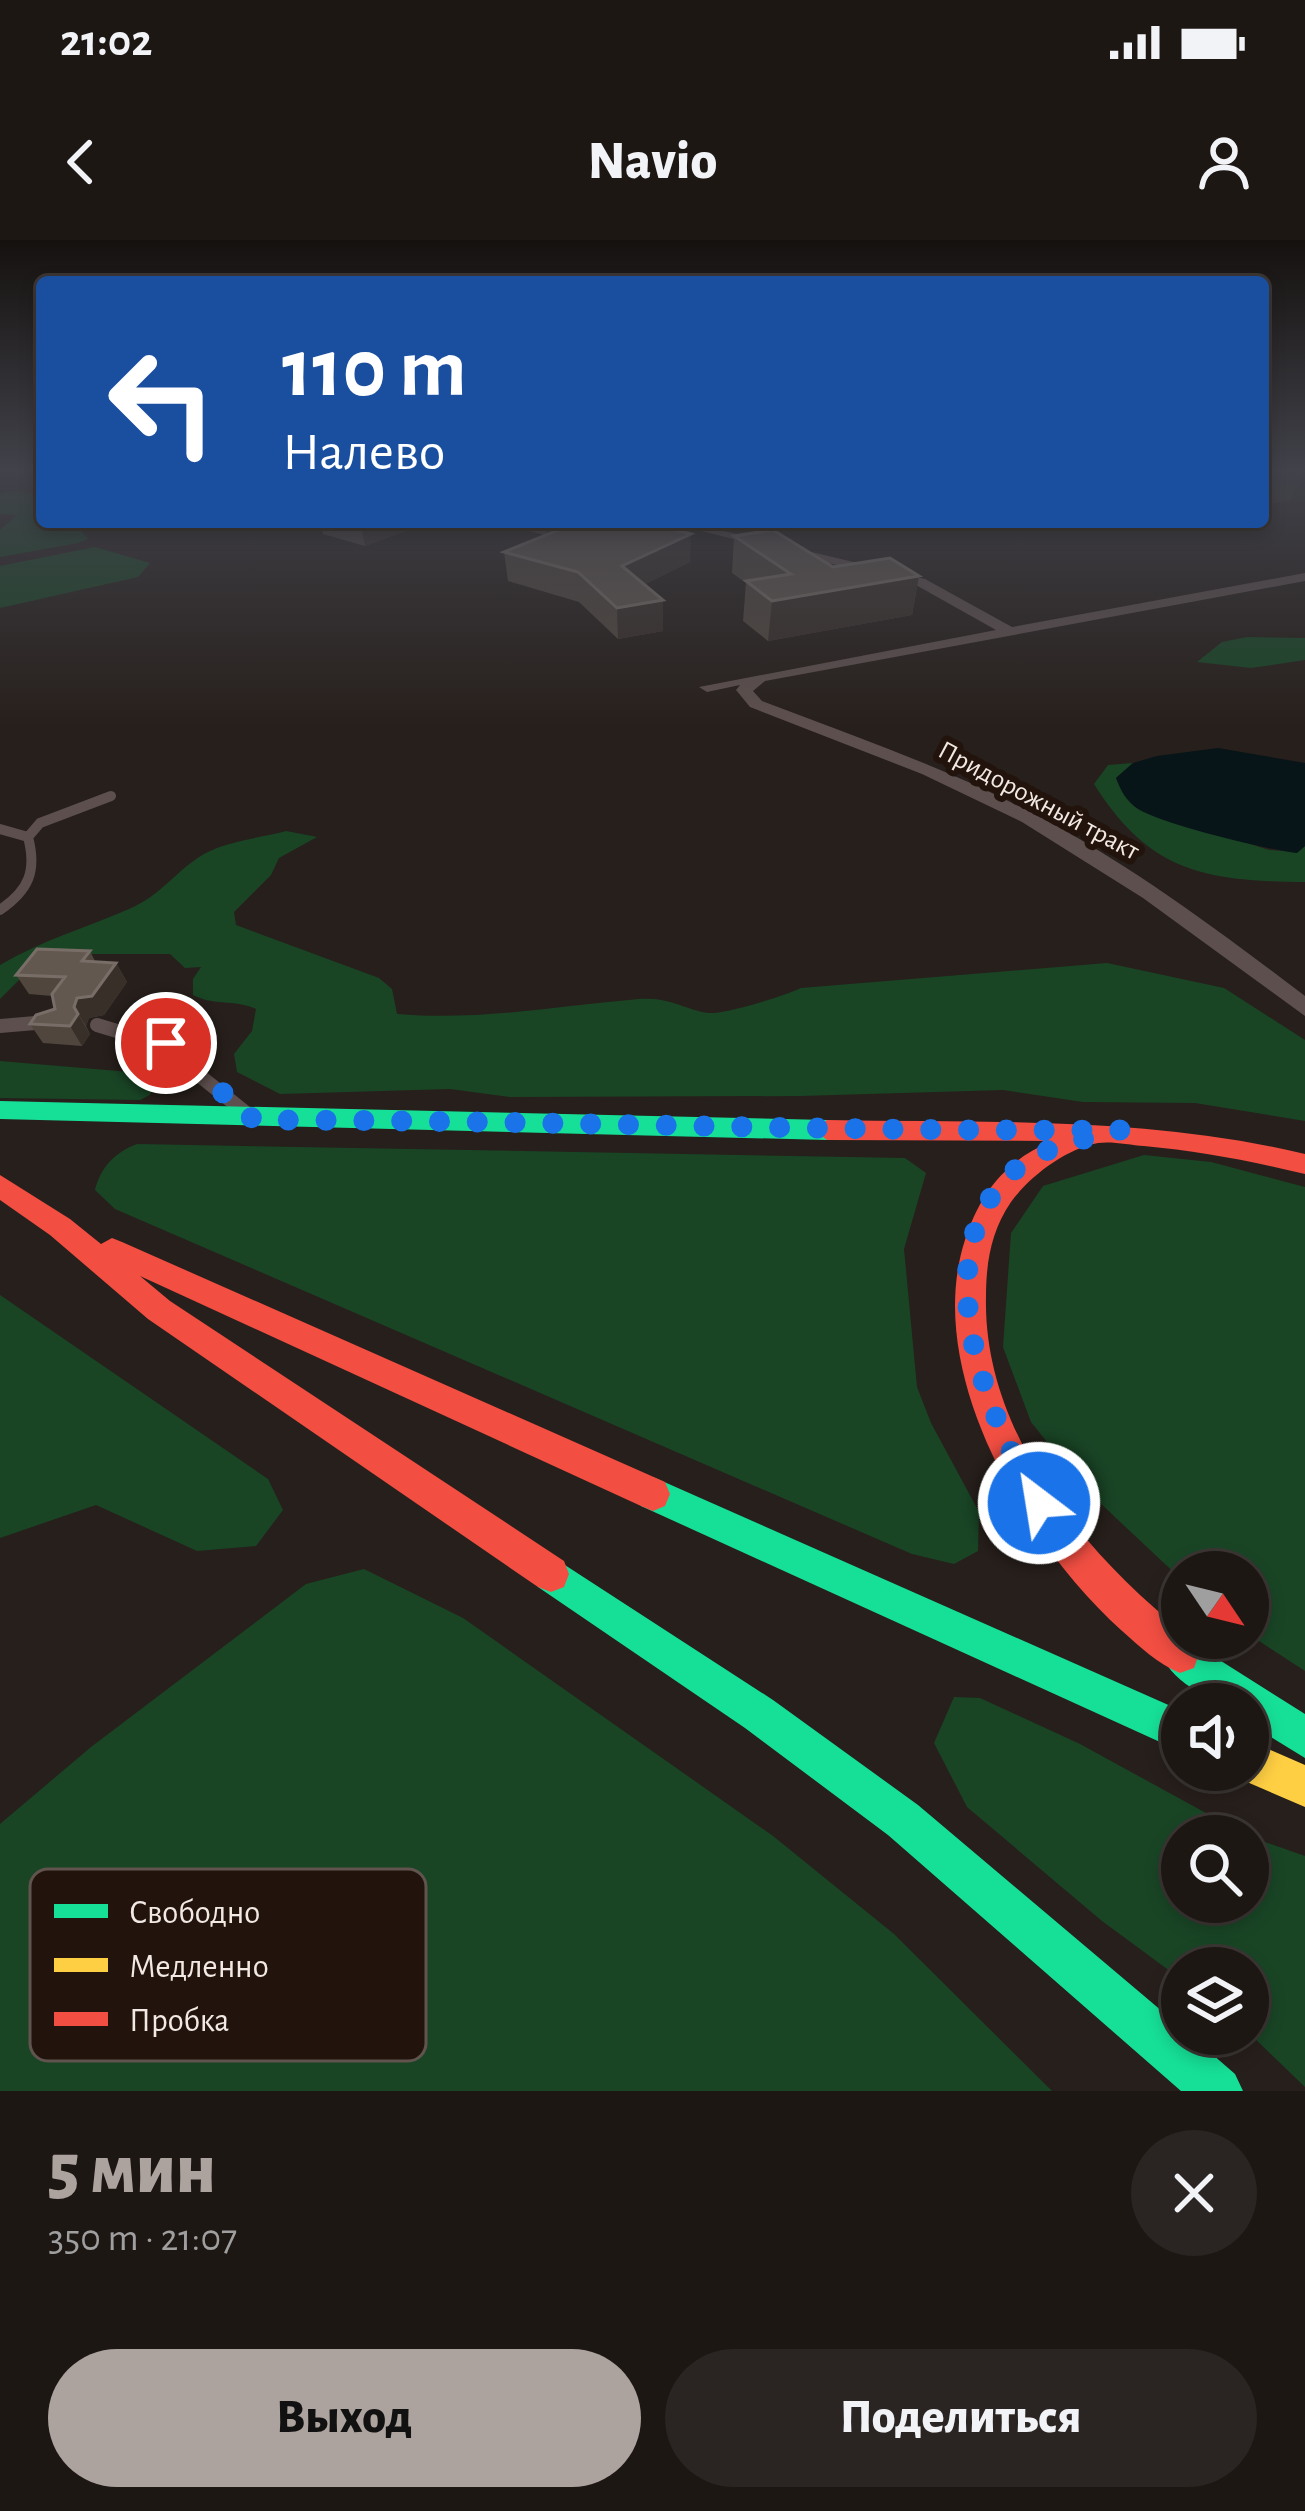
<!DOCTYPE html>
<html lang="ru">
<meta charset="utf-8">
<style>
body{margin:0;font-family:"Alegreya Sans",sans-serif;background:#2a2422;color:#f1f3f6;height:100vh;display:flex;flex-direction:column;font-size:45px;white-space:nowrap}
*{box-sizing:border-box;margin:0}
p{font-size:39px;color:#a09fa0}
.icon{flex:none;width:66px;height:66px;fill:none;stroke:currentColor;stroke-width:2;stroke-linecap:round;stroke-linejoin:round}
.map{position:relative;height:1851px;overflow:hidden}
.sheet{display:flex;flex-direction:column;background:#1d1714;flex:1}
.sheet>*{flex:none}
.top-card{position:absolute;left:36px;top:36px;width:1233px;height:252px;border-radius:12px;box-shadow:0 6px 18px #0003,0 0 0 3px #3b3634;background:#1a4fa0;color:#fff;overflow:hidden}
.needle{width:78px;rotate:125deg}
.tools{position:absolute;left:1161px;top:1311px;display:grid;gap:24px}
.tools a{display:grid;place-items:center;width:108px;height:108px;border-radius:50%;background:#1d1714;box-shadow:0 6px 18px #0003,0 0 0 3px #3b3634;font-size:60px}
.pin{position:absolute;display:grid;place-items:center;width:102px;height:102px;color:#fff;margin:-51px;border:6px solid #fff;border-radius:50%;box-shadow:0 3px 12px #0007}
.me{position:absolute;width:132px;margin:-66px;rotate:329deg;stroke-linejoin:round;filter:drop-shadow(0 0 9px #0008)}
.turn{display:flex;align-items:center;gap:42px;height:252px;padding:0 48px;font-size:54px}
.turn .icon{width:156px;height:156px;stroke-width:2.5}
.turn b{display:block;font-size:84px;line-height:102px}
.round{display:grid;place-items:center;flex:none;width:126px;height:126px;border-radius:63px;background:#2a2422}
.headline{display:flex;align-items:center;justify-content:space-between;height:204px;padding:0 48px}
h1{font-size:72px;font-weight:800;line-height:90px;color:#aca29e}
.action{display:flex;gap:24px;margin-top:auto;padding:24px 48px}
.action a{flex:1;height:138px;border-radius:72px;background:#aca29e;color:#111;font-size:48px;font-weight:800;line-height:138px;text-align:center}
.action a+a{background:#2a2422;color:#f1f3f6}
.status{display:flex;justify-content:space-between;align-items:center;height:84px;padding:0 60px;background:#1d1714;direction:ltr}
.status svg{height:33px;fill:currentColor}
header{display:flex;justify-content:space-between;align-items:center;height:156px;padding:0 48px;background:#1d1714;font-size:54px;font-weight:800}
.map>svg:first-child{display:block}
.green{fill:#194525}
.water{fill:#071418}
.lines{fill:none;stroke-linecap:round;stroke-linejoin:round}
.lane-far1{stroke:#5d4f4d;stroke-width:10}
.lane{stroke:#5d4f4d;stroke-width:14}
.street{fill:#5d4f4d;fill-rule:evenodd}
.fast{fill:#16e098;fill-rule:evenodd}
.slow{fill:#ffcf43;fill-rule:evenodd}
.jam{fill:#f24e42;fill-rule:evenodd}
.wall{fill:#50463e}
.shaded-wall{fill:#382f29}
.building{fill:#625850;stroke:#786e67;stroke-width:3}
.route{stroke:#1a73e8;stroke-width:21;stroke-dasharray:0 37.8}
.labels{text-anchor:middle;stroke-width:12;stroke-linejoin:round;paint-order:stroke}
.far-street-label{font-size:27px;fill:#f3e9e4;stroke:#22140d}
.key{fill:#22140d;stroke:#61544e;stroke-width:3}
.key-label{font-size:33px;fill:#f3e9e4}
</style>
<div class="status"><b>21:02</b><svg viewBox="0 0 49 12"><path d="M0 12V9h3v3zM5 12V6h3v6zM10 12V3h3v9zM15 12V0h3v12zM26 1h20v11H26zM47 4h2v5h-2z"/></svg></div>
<header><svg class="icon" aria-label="back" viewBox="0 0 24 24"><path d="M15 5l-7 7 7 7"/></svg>Navio<svg class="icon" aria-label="person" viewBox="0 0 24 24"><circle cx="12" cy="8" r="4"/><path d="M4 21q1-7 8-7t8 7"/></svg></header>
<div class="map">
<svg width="1305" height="1851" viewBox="0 0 1305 1851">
<rect width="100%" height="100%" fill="#271f1b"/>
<g class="green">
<path d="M 11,251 L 42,255 L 42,282 L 114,282 L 79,288 L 88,299 L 78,303 L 0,317 L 0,290 L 17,275 L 0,274 L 0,253 Z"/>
<path d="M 95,307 L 150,323 L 138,337 L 0,368 L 0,326 Z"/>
<path d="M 1247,397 L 1305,398 L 1305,420 L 1251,428 L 1197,422 L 1222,402 Z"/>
<path d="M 1133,523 L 1116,538 L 1139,569 L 1269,610 L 1297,612 L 1305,606 L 1305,642 C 1206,641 1150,633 1094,544 L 1108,525 Z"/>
<path d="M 286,591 L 317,597 L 279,618 L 271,635 L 234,672 L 236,685 L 379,738 L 392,749 L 397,774 C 480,781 557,766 639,759 C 671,756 691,773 712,773 C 729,773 784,756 801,748 L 1107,723 L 1224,748 L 1305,800 L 1305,881 L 1195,863 L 1083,862 L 1003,850 L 800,856 L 510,857 L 450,849 L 280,854 L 237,832 L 234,814 L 252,791 L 256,769 C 235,759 213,766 193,755 L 193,739 L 201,727 L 185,728 L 170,714 L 59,714 L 32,727 L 0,759 L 0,725 C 42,700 86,688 129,669 C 162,655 175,631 204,614 C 227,601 260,598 286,591 Z"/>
<path d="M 0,821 L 130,832 L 154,844 L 150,855 L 140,860 L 0,858 Z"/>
<path d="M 137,904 L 905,918 L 926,933 L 904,1009 L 917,1147 L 931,1183 L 979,1272 L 978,1311 L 954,1324 L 912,1314 L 115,969 L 95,950 C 101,927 114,913 137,904 Z"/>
<path d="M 1144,915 L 1211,922 L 1305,947 L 1305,1431 L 1248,1394 L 1248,1332 L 1182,1332 L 1182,1340 L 1082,1246 L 1031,1182 L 1003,1107 L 1011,993 L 1043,946 Z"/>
<path d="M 0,1055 L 268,1239 L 283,1270 L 256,1306 L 197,1311 L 96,1265 L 0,1298 Z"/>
<path d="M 364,1329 L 463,1378 L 773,1596 L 894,1694 L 1052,1851 L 0,1851 L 0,1584 L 91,1507 L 306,1344 Z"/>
<path d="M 954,1457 L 980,1458 L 1080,1504 L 1248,1596 L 1182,1596 L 1182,1662 L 1248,1662 L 1248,1596 L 1305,1616 L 1305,1847 L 1248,1792 L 1248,1728 L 1182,1728 L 1182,1740 L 1102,1681 L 967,1567 L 934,1503 Z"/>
</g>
<path class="water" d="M 1218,508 L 1305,523 L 1305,606 L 1297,613 C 1265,609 1165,585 1138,569 C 1126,561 1121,551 1116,538 L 1133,523 L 1157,516 Z"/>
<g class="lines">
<g class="lane-far1">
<path d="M 0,589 L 28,597"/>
<path d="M 0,670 C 29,650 37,631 28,597 L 40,583 L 111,556"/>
</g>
<g class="lane">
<path d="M 97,785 L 160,804 L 245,872"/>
<path d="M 0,786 L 47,782"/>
</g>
<path class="street" d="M 666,282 L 686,282 L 925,339 L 1012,387 L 1305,333 L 1305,341 L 765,441 L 753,451 L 762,461 C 853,496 945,527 1032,573 C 1129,623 1218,690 1305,756 L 1305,776 L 1143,658 L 1022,582 L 922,534 L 750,467 L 736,450 L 740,445 L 707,452 L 699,447 L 996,390 L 916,345 Z"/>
<g class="fast">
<path d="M 0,861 L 827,880 L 840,890 L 827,900 L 0,879 Z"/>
<path d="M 653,1237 L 1182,1471 L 1182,1512 L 641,1266 L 636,1254 L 641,1242 Z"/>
<path d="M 551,1316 L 773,1460 L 918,1565 L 1182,1788 L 1182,1794 L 1189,1794 L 1235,1834 L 1243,1851 L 1181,1851 L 888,1595 L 745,1488 L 538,1347 L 533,1334 L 538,1321 Z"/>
<path d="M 1180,1395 L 1305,1474 L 1305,1518 L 1248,1483 L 1248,1464 C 1216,1464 1174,1446 1161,1414 L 1166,1400 Z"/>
</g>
<path class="slow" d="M 1248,1500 L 1305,1525 L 1305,1567 L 1233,1536 L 1231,1530 L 1248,1530 Z"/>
<g class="jam">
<path d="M 827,880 C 988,883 1147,876 1305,914 L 1305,934 C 1251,921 1199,911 1144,906 C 1130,905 1112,901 1098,903 C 1066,909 1031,935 1011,962 C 991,991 986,1023 986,1057 C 983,1191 1083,1312 1182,1391 L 1182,1398 L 1194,1400 L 1199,1414 L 1194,1428 L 1180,1433 C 1158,1424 1139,1406 1121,1390 C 1026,1304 922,1132 965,1000 C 980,953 1006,920 1052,901 L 827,900 L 814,890 Z"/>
<path d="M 0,935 L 70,979 L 101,1004 L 112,998 L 122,1002 L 665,1242 L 670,1254 L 665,1266 L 653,1271 L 641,1266 L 140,1036 L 170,1061 L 564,1321 L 569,1334 L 564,1347 L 551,1352 L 538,1347 L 148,1079 L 50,995 L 0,960 Z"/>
</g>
</g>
<g class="wall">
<path d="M 320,282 L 429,282 L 365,306 L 323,294 Z"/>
<path d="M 492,282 L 646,282 L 690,322 L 645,344 L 663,391 L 618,399 L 579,362 L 508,341 L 504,312 L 545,295 Z"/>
<path d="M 882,282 L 948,282 L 899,291 Z"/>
<path d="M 734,296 L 833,327 L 919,336 L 912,375 L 768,401 L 743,381 L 746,343 L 732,333 Z"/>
<path d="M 90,711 L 95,721 L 116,723 L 127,742 L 104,775 L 89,778 L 86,786 L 90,794 L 82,806 L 43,803 L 30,784 L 55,769 L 52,756 L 29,754 L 16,735 Z"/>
</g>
<g class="shaded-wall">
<path d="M 1263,230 L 1304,230 L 1290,261 L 1263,265 Z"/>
<path d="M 360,282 L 429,282 L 365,306 Z"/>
<path d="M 545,282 L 578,282 L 546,296 Z"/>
<path d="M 901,282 L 948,282 L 899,291 Z"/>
<path d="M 691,294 L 690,322 L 623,355 L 622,326 Z"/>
<path d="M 919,336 L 912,375 L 768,401 L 772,361 Z"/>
<path d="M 663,360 L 663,391 L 618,399 L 617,368 Z"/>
<path d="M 116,723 L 127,742 L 104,775 L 89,778 L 86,786 L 74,767 L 77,758 Z"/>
<path d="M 78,774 L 90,794 L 82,806 L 70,786 Z"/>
</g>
<g class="building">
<path d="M 578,282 L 646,282 L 691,294 L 622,326 L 663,360 L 617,368 L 578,332 L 504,312 Z"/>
<path d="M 773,290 L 833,327 L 890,318 L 919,336 L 772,361 L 746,341 L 791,334 L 734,296 Z"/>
<path d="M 37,709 L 90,711 L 82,721 L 116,723 L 92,756 L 77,758 L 74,767 L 78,774 L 70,786 L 30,784 L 36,775 L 55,769 L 52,754 L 65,737 L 16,735 Z"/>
</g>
<linearGradient id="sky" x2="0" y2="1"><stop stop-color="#15110f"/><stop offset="0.47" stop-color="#41424a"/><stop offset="1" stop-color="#41424a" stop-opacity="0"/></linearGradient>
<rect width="1305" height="489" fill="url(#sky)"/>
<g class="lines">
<path class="route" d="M 166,803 L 254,880 C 543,880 831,892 1120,890 C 1086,899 1043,906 1016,929 C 920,1011 986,1176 1039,1263"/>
</g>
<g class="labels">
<g class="far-street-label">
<text transform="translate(1039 560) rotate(28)" y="9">Придорожный тракт</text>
</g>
</g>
<rect x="30" y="1629" width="396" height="192" rx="18" class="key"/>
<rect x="54" y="1664" width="54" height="14" fill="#16e098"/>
<rect x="54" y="1718" width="54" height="14" fill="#ffcf43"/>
<rect x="54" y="1772" width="54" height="14" fill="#f24e42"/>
<g class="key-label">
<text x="129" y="1683">Свободно</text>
<text x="129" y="1737">Медленно</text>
<text x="129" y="1791">Пробка</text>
</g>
</svg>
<div class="tools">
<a><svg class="needle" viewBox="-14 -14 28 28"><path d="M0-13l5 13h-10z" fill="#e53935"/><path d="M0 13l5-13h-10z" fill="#a09fa0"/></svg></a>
<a><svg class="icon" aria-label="sound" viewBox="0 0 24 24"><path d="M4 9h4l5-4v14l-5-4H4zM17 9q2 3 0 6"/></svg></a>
<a><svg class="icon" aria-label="search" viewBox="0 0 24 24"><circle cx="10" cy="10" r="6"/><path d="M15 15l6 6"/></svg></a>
<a><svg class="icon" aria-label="layers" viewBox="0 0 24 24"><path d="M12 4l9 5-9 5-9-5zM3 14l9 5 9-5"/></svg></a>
</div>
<div class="pin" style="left:166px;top:803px;background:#d93025"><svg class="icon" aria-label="arrive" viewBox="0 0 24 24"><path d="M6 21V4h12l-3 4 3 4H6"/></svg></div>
<svg class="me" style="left:1039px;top:1263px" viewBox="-20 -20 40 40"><circle r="17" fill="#1a73e8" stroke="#fff" stroke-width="3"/><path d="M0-11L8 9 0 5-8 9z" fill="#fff"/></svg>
<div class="top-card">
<div class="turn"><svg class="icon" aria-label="left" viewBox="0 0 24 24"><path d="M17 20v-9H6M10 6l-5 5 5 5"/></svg><div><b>110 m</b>Налево</div></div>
</div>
</div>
<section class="sheet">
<div class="headline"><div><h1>5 мин</h1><p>350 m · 21:07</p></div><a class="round"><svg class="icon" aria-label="close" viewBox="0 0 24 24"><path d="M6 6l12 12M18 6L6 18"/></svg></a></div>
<div class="action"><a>Выход</a><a>Поделиться</a></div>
</section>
